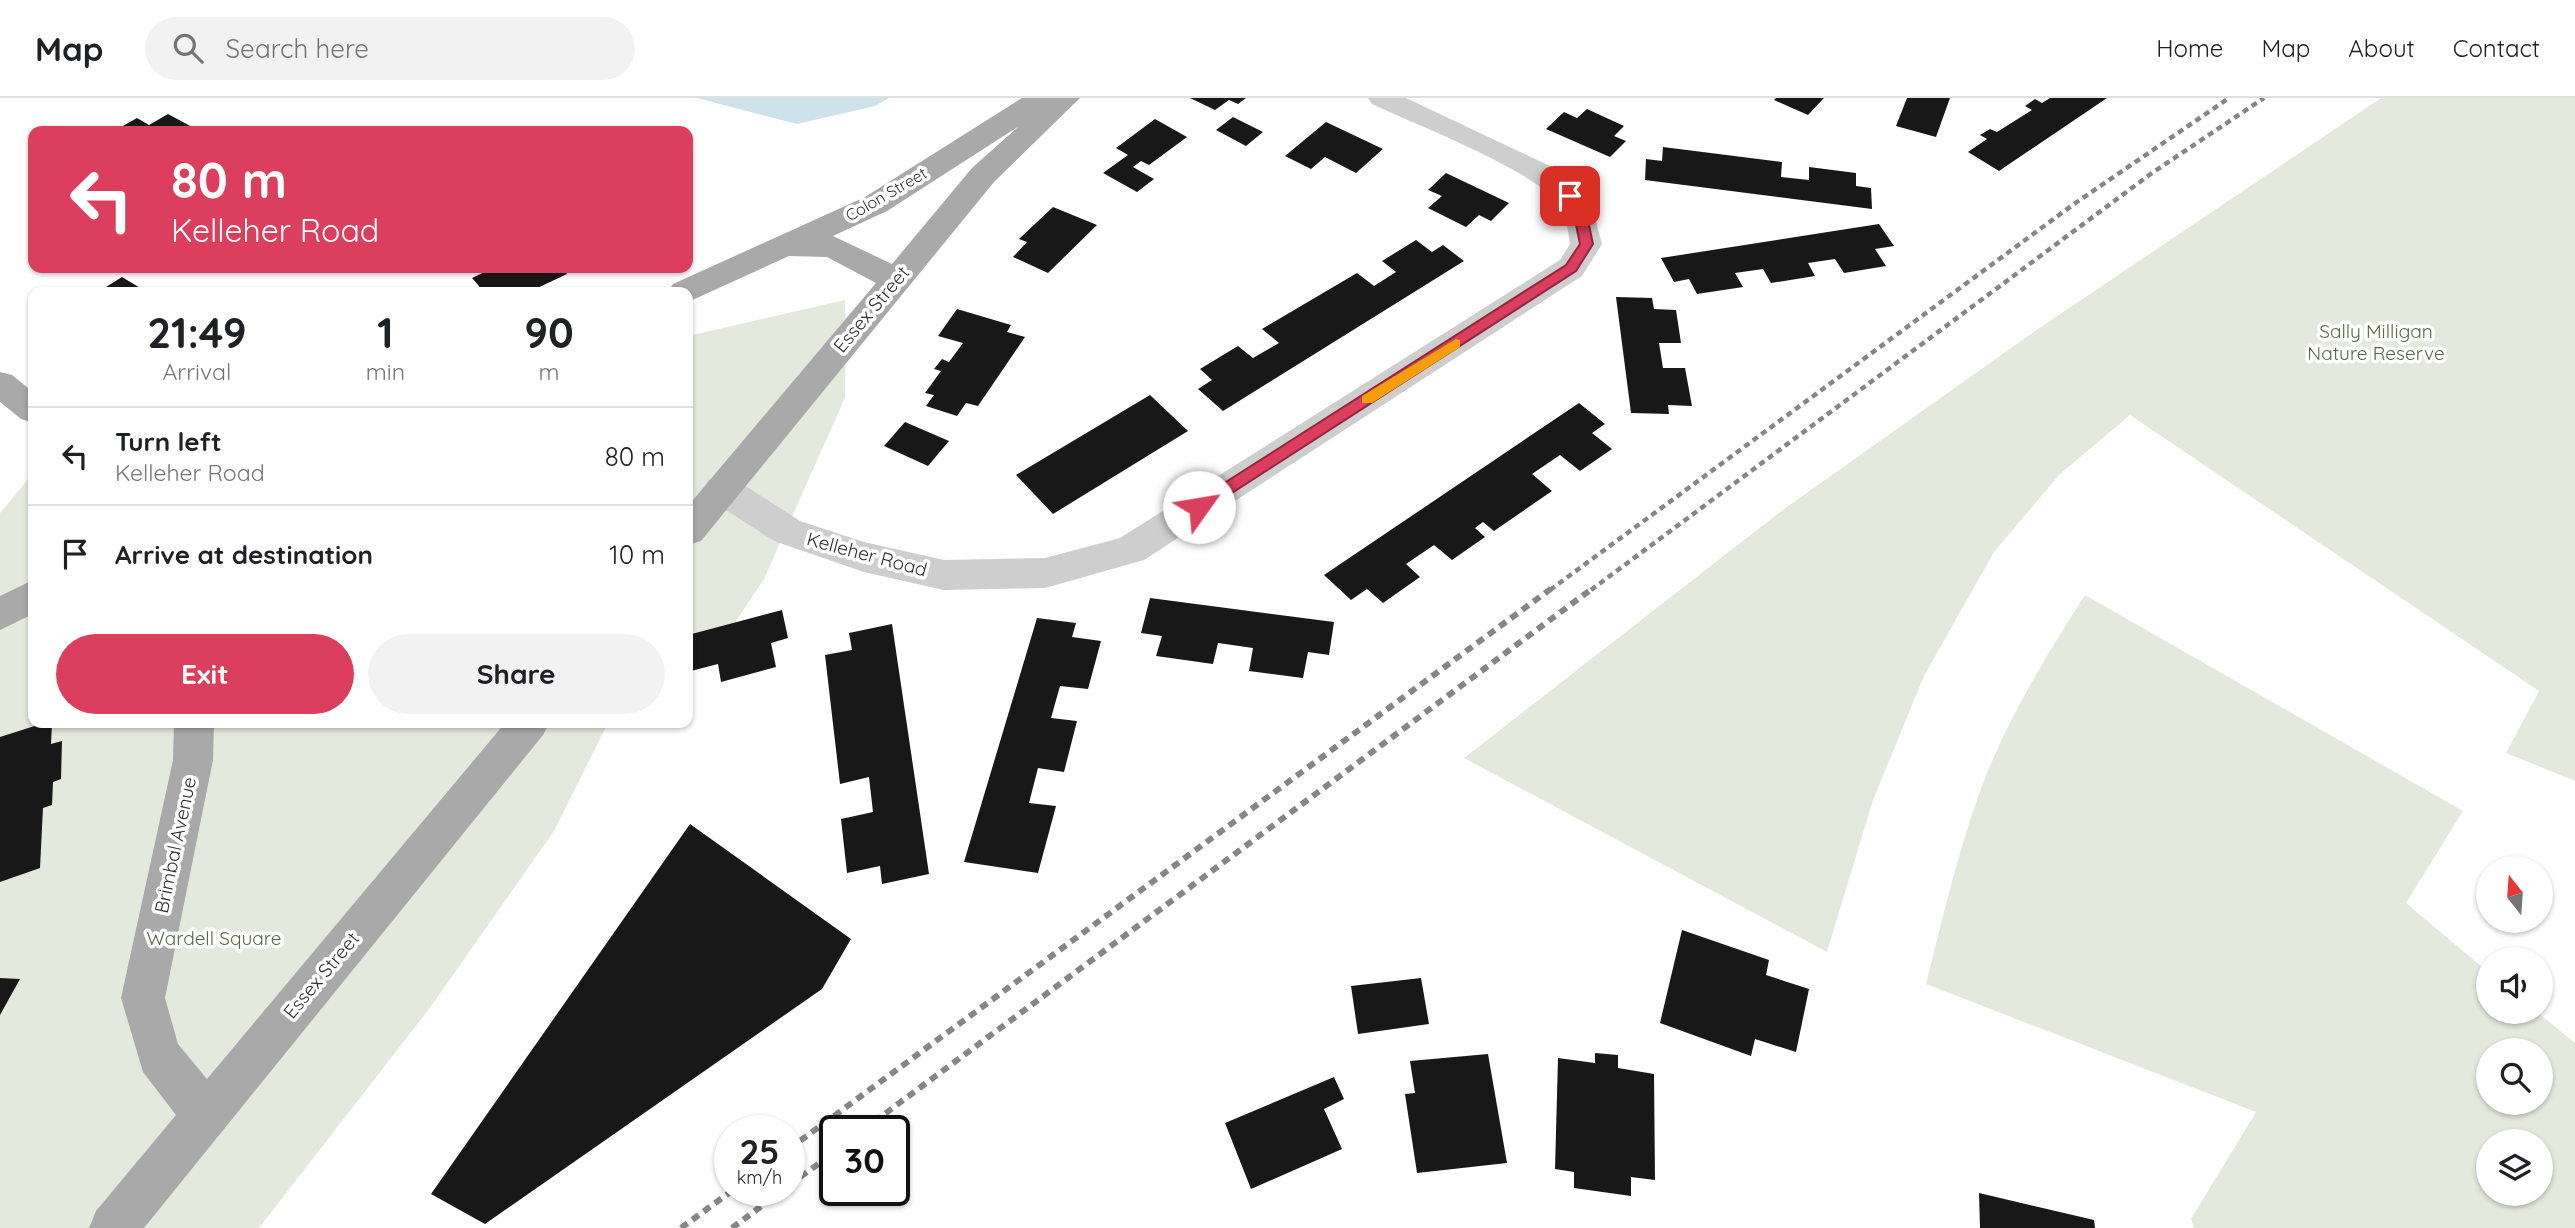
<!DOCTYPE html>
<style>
body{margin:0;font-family:Quicksand,sans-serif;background:#f2f2f2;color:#202124;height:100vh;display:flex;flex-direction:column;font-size:26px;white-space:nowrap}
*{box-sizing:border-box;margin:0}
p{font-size:23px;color:#757577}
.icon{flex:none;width:38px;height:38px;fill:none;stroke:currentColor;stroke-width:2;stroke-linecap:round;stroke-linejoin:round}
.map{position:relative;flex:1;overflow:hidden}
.side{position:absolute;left:28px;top:189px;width:665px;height:441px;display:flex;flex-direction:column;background:#fff;border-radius:14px;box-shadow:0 2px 5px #0004}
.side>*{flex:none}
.banner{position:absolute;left:28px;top:28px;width:665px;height:147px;border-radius:14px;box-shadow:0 2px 5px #0004;background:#dc3e5d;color:#fff;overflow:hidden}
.needle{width:46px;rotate:343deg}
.buttons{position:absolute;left:2476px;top:758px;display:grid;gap:14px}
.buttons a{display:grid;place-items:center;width:77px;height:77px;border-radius:50%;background:#fff;box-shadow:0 2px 5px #0004;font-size:35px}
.speed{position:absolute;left:714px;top:1017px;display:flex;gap:14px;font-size:35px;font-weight:700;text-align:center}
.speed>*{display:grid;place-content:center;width:91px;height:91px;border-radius:50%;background:#fff;box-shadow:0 2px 5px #0004;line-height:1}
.speed small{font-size:18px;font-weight:400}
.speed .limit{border:4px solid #111;border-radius:10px;background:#fff;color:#111}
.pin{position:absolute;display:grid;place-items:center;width:60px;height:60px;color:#fff;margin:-30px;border-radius:14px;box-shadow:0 4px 10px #0006}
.me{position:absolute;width:77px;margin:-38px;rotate:58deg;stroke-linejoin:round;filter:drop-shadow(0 0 5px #0008)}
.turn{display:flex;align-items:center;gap:24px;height:147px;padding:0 28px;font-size:32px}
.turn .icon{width:91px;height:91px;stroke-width:2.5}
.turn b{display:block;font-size:49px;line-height:60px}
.eta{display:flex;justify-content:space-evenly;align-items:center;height:119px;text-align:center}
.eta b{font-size:42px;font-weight:700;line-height:49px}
.button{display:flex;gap:14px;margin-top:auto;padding:14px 28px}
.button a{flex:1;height:80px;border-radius:42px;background:#dc3e5d;color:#fff;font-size:28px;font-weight:700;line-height:80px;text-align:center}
.button a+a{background:#f2f2f2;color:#202124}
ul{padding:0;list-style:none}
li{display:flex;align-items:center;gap:21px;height:98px;padding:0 28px;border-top:2px solid #e0e0e0}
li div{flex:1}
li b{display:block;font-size:26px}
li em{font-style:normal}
header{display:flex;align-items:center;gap:42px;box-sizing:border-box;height:98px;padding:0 35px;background:#fff;border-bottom:2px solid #e0e0e0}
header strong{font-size:33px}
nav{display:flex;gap:38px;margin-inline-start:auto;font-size:24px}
.search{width:490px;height:63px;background:#f2f2f2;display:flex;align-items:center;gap:18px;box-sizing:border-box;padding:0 24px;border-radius:38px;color:#757577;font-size:26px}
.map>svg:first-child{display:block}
.green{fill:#e5e9dd;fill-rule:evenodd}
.water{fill:#cde3eb}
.building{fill:#181818}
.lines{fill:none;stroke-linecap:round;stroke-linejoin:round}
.minor{fill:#cecece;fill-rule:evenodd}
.major{fill:#a9a9a9;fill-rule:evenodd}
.rail-far1{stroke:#868686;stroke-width:4.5;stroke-dasharray:6 4.5;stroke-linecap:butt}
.rail{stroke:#868686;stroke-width:6;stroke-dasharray:8 6;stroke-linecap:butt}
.route{fill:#dc3e5d;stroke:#8f283c;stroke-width:2}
.slow{fill:#f59e0b}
.labels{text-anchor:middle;stroke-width:7;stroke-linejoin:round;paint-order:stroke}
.far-street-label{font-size:16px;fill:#313131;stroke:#fff}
.street-label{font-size:19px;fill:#313131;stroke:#fff}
.park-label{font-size:19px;fill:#596a40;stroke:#fff}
</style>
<header>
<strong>Map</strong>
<div class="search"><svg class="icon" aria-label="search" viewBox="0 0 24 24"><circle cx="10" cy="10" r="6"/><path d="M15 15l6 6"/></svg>Search here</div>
<nav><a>Home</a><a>Map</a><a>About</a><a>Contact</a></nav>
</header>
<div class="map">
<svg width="2575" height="1130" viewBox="0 0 2575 1130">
<rect width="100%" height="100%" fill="#fff"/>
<g class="green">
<path d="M 2381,0 L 2575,0 L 2575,683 L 2506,655 L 2539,593 L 2130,317 L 2060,376 L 1994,454 L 1924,578 L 1873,702 L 1827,854 L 1464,660 L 1784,411 L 2038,231 Z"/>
<path d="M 845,202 L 845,300 L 764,481 L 716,553 L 688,568 L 688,238 Z"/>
<path d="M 33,375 L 33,625 L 608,625 L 554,733 L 429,911 L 259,1130 L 0,1130 L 0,415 Z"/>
<path d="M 2085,497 L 2463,713 L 2406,805 L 2488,874 L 2488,914 L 2537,914 L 2575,945 L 2575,1130 L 2194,1130 L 2191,1121 L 2256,1014 L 1926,886 C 1944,815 1960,743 1987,675 C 2013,612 2049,553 2085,497 ZM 2488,952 L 2541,952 L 2541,1004 L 2488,1004 ZM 2488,1043 L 2541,1043 L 2541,1096 L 2488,1096 Z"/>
</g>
<path class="water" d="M 697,0 L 889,0 L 875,8 L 797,26 Z"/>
<g class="building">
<path d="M 1190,0 L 1246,0 L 1238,6 L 1229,2 L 1215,12 Z"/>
<path d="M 1776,0 L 1824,0 L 1808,17 L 1774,2 Z"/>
<path d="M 1907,0 L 1950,0 L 1936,39 L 1896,28 Z"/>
<path d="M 2050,0 L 2107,0 L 1999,73 L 1968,54 L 1987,41 L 1980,37 L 1990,31 L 1997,34 L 2032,12 L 2025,8 L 2035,1 L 2042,5 Z"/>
<path d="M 1587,11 L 1624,28 L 1614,38 L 1626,43 L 1610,59 L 1546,31 L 1564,14 L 1577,20 Z"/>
<path d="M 168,16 L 194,30 L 189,33 L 114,33 L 137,20 L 149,27 Z"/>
<path d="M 1233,19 L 1263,34 L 1246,48 L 1216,32 Z"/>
<path d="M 1155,21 L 1187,39 L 1149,67 L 1141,63 L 1133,69 L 1154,81 L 1137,94 L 1103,75 L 1128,57 L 1116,50 Z"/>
<path d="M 1326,24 L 1383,51 L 1356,75 L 1325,59 L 1311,71 L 1285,58 Z"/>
<path d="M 1663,49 L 1782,64 L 1781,79 L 1809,82 L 1809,69 L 1856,75 L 1856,88 L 1871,90 L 1872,111 L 1645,82 L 1646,61 L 1662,63 Z"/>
<path d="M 1446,75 L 1509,105 L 1491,123 L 1479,117 L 1466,129 L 1428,110 L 1442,98 L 1428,92 Z"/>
<path d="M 1053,109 L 1097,127 L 1048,175 L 1013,159 L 1027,144 L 1019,141 Z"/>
<path d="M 1879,126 L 1894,148 L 1875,151 L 1886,168 L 1844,175 L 1835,161 L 1808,165 L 1815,178 L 1771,185 L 1763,171 L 1735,175 L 1743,189 L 1697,196 L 1689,181 L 1674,184 L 1661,160 Z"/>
<path d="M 1416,142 L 1432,154 L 1443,147 L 1464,163 L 1223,313 L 1198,291 L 1212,282 L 1200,271 L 1238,248 L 1253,260 L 1279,245 L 1262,231 L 1357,175 L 1374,188 L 1396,174 L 1382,163 Z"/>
<path d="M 493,170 L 562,170 L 567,176 L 529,194 L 484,194 L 472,180 Z"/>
<path d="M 122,179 L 147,194 L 98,194 Z"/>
<path d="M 1616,199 L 1652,200 L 1654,211 L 1676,212 L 1681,245 L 1659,245 L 1663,270 L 1685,270 L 1692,308 L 1668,307 L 1669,316 L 1631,315 Z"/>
<path d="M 957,211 L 1011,227 L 1007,234 L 1025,239 L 978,308 L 966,305 L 957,318 L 926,308 L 934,297 L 925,295 L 941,273 L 934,271 L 942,261 L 949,264 L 963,245 L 938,238 Z"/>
<path d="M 1150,297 L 1188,333 L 1053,416 L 1016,377 Z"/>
<path d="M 1579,305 L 1605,326 L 1592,335 L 1612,351 L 1580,373 L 1560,357 L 1532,376 L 1552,393 L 1494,433 L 1483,424 L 1475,430 L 1485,439 L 1452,462 L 1434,447 L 1406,466 L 1420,479 L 1383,505 L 1367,491 L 1351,502 L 1324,477 Z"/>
<path d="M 905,324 L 949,343 L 928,368 L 884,348 Z"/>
<path d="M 1150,500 L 1334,524 L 1329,557 L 1308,554 L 1303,580 L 1249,573 L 1253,550 L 1218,545 L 1213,566 L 1156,558 L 1162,538 L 1141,535 Z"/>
<path d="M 782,512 L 788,540 L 771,545 L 776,569 L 721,584 L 718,566 L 691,573 L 688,537 Z"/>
<path d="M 1037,520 L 1076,525 L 1072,539 L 1101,543 L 1088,591 L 1060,588 L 1051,620 L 1077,623 L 1064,674 L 1038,670 L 1029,705 L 1056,708 L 1038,775 L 964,764 Z"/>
<path d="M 892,526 L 929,776 L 882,786 L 880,768 L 847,775 L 841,721 L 873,714 L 869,679 L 840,686 L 825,557 L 852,552 L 849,535 Z"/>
<path d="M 44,625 L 52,625 L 51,646 L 62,643 L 61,681 L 53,684 L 52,707 L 43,710 L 40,770 L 0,784 L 0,639 Z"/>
<path d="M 690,726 L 851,841 L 822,891 L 485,1126 L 431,1096 Z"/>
<path d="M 1682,832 L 1769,862 L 1766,877 L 1809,891 L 1796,954 L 1755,941 L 1751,958 L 1660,925 Z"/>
<path d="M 0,880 L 20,881 L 0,917 Z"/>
<path d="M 1421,880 L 1429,926 L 1358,936 L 1351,888 Z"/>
<path d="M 1595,955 L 1618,957 L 1618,970 L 1654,976 L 1655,1082 L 1631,1079 L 1631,1098 L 1574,1090 L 1574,1074 L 1555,1071 L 1558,960 L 1595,965 Z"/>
<path d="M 1488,956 L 1507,1065 L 1417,1075 L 1405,996 L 1415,995 L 1410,963 Z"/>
<path d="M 1334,979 L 1344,1001 L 1324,1011 L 1342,1051 L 1251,1091 L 1225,1025 Z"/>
<path d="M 1979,1095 L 2094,1122 L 2095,1130 L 1980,1130 Z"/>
</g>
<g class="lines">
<path class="minor" d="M 1368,0 L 1406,0 L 1550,68 L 1582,93 L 1594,116 L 1602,146 L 1582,178 L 1144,462 L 1045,490 L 944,492 L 864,474 L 774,443 L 709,401 L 704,391 L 709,381 L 722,377 L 735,381 L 800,423 L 864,444 L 944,462 L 1045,460 L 1120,440 L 1560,162 L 1570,146 C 1568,133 1566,115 1558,105 C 1530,70 1416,27 1372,6 Z"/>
<g class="major">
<path d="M 1022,0 L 1080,0 L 994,84 L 701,443 L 688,447 L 688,408 L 876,185 L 827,159 L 789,158 L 688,204 L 688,194 L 668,194 L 673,186 L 865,99 ZM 1019,28 L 972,70 L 892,166 L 833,138 L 887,113 Z"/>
<path d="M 0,274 L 12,277 L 33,294 L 33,325 L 21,321 L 0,304 Z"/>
<path d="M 33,482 L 33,516 L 0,532 L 0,498 Z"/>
<path d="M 174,625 L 214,625 L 213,662 L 165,900 L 178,946 L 207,981 L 505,625 L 549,625 L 543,637 L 144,1130 L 89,1130 L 96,1113 L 176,1017 L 143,974 L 121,900 L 173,662 Z"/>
</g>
<g class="rail-far1">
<path d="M 1550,492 L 2074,106 L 2229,0"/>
<path d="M 1591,492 L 2152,75 L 2264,0"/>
</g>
<g class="rail">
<path d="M 863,1032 L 1593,490"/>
<path d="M 789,1051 L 1552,490"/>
<path d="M 789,1087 L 835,1054"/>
<path d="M 681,1130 L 733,1092"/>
<path d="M 732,1130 L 783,1092"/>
</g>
</g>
<path class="route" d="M 1570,94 L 1574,95 L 1588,122 L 1593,146 L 1576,173 L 1204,413 L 1193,413 L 1191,409 L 1193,405 L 1566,167 L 1580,146 L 1575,122 L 1564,98 Z"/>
<path class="slow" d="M 1456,241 L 1460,242 L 1460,249 L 1372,305 L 1362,305 L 1362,298 Z"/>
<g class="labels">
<g class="far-street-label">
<text transform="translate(886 96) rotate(-30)" y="6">Colon Street</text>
</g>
<g class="street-label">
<text transform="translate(871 211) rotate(-50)" y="7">Essex Street</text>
<text transform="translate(867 456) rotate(15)" y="7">Kelleher Road</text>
<text transform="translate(175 747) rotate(-78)" y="7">Brimbal Avenue</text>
<text transform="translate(321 877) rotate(-50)" y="7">Essex Street</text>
</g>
<g class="park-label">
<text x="2376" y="240">Sally Milligan<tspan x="2376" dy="22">Nature Reserve</tspan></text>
<text x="214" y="847">Wardell Square</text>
</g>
</g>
</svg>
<div class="buttons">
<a><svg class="needle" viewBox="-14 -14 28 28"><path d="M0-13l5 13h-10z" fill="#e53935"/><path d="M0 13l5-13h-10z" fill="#757577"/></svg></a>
<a><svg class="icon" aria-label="sound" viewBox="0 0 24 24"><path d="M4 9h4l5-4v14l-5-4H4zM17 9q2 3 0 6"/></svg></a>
<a><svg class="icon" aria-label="search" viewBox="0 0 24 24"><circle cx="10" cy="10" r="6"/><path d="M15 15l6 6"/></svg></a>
<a><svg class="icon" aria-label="layers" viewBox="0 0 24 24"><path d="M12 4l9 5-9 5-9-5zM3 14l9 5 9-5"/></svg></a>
</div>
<div class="speed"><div>25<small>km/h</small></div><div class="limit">30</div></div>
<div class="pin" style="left:1570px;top:98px;background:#d93025"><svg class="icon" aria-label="arrive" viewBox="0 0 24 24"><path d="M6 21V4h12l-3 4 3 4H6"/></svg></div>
<svg class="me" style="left:1199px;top:409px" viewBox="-20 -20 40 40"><circle r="19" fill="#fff"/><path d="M0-13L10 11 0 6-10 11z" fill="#dc3e5d"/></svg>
<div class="banner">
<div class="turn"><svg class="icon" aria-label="left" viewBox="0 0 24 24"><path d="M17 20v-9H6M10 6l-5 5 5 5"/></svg><div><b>80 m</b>Kelleher Road</div></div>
</div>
<section class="side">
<div class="eta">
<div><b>21:49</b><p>Arrival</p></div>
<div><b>1</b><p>min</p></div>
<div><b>90</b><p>m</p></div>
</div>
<ul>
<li><svg class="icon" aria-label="left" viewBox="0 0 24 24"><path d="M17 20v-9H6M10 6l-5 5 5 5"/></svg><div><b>Turn left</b><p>Kelleher Road</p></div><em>80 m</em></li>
<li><svg class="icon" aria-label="arrive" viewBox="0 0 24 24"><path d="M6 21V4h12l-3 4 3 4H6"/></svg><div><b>Arrive at destination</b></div><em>10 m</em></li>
</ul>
<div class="button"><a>Exit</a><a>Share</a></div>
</section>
</div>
